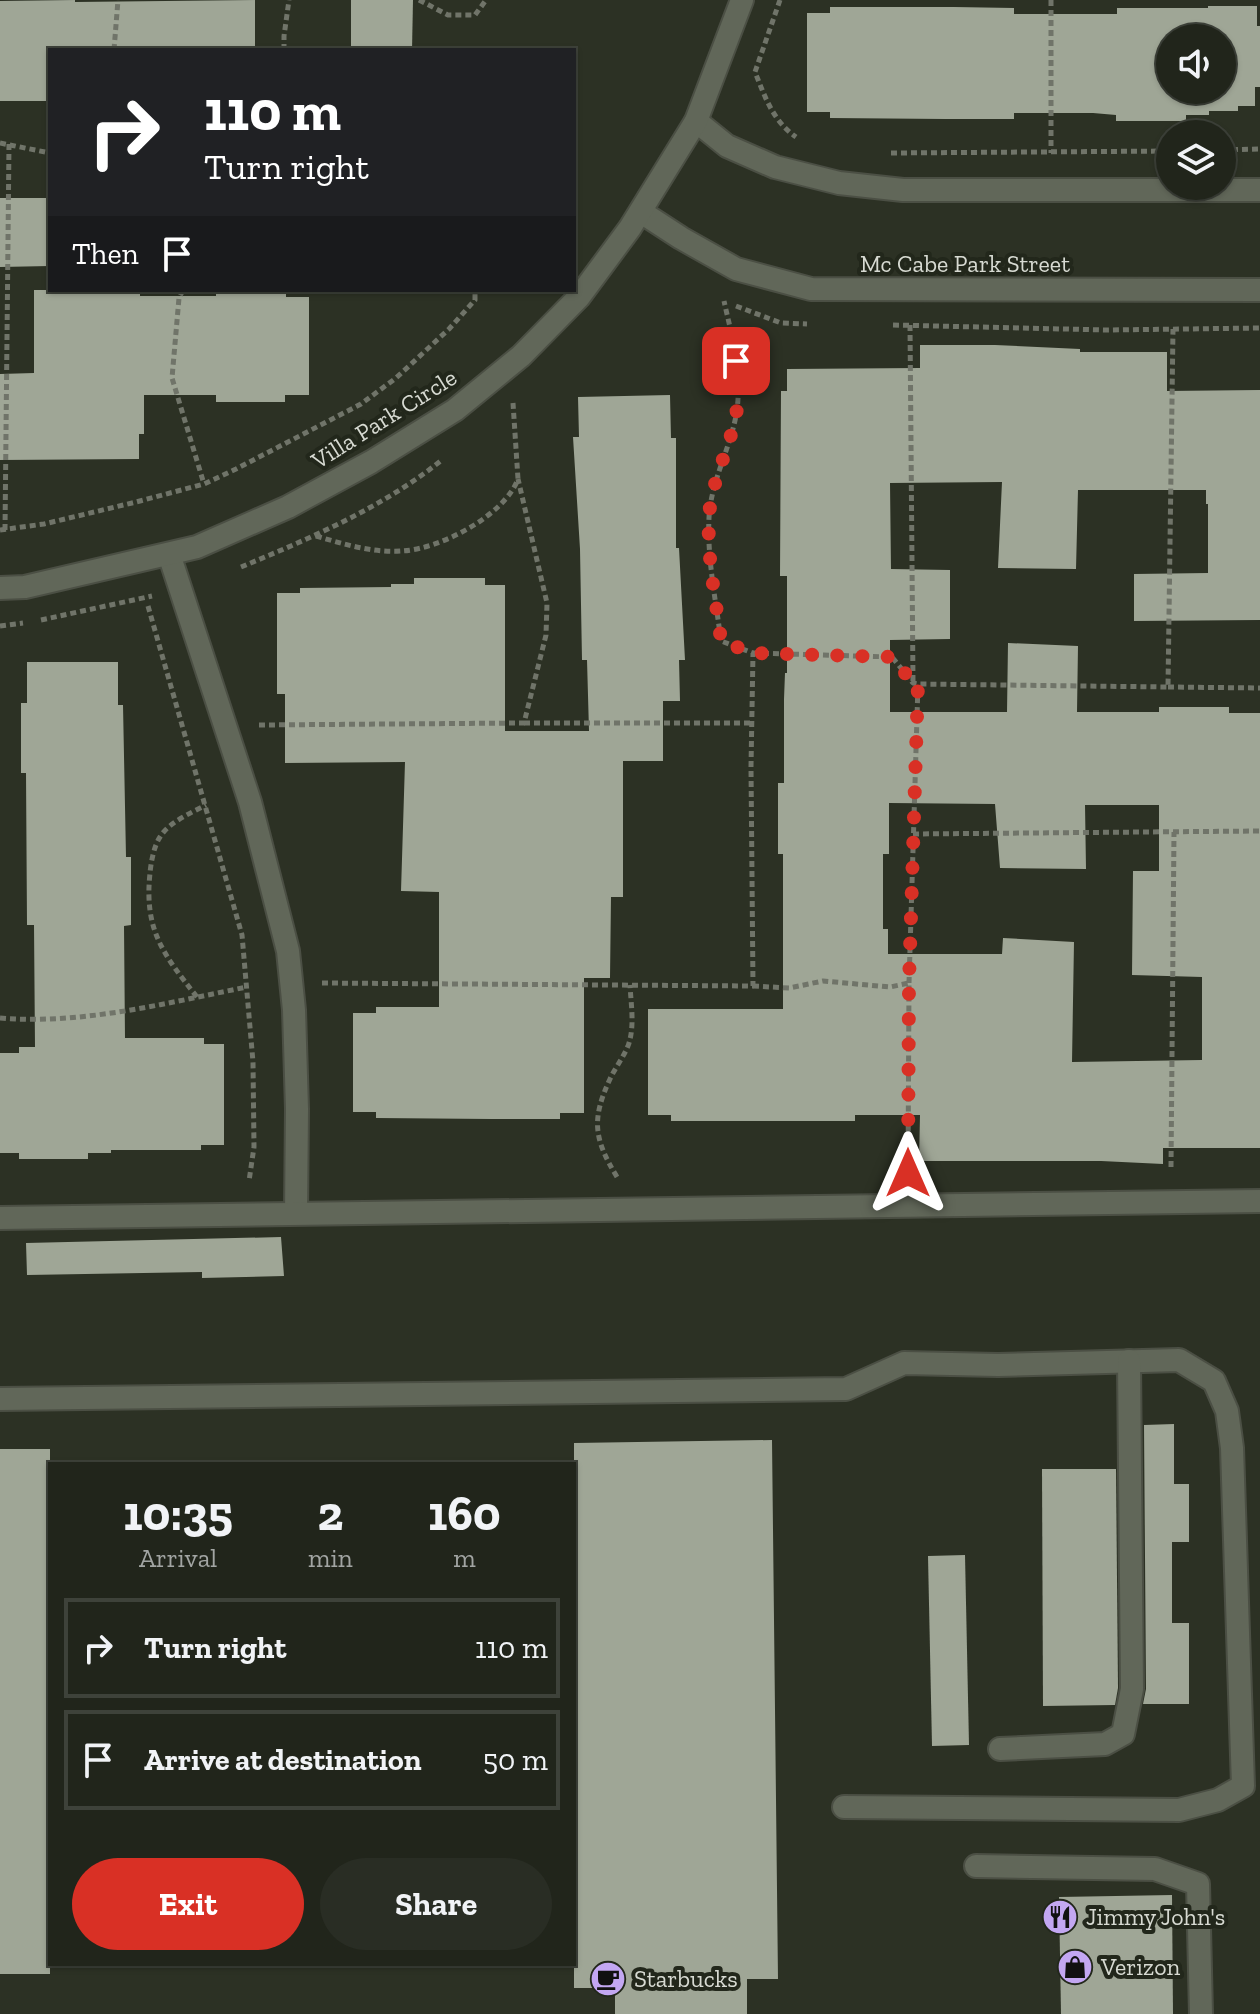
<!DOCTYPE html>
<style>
body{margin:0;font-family:"Zilla Slab",serif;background:#292d24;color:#f1f3f6;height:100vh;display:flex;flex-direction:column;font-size:30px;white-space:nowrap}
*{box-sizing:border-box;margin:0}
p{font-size:26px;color:#a2a5a3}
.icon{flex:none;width:44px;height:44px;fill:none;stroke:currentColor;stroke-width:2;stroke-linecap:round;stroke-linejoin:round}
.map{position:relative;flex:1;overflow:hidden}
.sheet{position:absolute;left:48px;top:1462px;width:528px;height:504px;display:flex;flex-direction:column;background:#21251b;border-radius:0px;box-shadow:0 2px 6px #0004,0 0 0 2px #3e423a}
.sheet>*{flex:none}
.hud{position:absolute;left:48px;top:48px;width:528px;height:244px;border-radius:0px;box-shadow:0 2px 6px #0004,0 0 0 2px #3e423a;background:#202124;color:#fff;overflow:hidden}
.buttons{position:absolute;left:1156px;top:24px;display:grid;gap:16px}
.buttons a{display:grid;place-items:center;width:80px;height:80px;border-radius:50%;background:#21251b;box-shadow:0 2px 6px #0004,0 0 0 2px #3e423a;font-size:40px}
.pin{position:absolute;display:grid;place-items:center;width:68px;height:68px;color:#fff;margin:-34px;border-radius:16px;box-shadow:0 4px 12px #0006}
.me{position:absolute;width:88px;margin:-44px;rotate:0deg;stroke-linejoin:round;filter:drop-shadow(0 0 6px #0008)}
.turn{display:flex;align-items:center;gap:28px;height:168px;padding:0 24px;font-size:36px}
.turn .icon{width:104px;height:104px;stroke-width:2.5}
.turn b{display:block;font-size:56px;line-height:68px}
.then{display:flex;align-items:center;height:76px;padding:0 24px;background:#0003;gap:16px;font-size:30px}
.eta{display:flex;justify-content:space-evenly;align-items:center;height:136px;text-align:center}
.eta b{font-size:48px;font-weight:700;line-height:56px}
.primary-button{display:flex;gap:16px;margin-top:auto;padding:16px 24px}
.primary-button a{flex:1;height:92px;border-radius:48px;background:#d93025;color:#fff;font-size:32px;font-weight:700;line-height:92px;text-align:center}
.primary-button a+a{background:#292d24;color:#f1f3f6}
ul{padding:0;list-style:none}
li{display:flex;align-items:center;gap:24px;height:100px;margin:0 16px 12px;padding:0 8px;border:4px solid #3e423a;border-radius:0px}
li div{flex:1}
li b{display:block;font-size:30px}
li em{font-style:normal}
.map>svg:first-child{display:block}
.building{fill:#9fa696;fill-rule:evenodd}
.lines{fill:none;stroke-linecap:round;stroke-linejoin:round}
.service-casing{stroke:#4b4f44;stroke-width:26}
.path{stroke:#707469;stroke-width:5;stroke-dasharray:6 4;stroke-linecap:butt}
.service{stroke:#616759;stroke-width:22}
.route{stroke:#d93025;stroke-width:14;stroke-dasharray:0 25.2}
.labels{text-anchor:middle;stroke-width:8;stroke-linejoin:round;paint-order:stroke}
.street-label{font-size:24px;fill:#d7dad2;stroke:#22271b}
.poi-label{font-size:24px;fill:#d7dad2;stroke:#22271b;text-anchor:start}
</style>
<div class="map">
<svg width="1260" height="2014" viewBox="0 0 1260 2014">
<rect width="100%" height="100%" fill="#2c3124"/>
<g class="building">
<path d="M 75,0 L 75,2 L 255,0 L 255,50 L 50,50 L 50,101 L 0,101 L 0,1 Z"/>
<path d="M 351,0 L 413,0 L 412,50 L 351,50 Z"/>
<path d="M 1208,6 L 1257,6 L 1257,26 L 1260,26 L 1260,87 L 1255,87 L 1255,106 L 1238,106 L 1238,111 L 1209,111 L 1209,115 L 1186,115 L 1186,121 L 1116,121 L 1116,115 L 1093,113 L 1014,113 L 1014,119 L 945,119 L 830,118 L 830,112 L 807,112 L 807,13 L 830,13 L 830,7 L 954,7 L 1014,8 L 1014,14 L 1117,14 L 1117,8 L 1208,8 ZM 1170,38 L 1222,38 L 1222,90 L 1170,90 Z"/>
<path d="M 0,198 L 50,198 L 50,266 L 0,267 Z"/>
<path d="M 34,290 L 140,290 L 140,296 L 216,296 L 216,291 L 286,291 L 286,297 L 309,297 L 309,395 L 285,395 L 285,402 L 216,402 L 216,395 L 144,395 L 144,434 L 139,434 L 139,459 L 0,460 L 0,374 L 34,373 Z"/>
<path d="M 920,345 L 995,345 L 1080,349 L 1080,352 L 1167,352 L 1167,391 L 1260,390 L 1260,620 L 1134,621 L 1134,574 L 1208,573 L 1208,504 L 1206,504 L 1206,490 L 1078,490 L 1076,569 L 998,568 L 1002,482 L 890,483 L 891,569 L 950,570 L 950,639 L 890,640 L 890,712 L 1007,712 L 1008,643 L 1078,646 L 1077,712 L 1159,712 L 1159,707 L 1229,707 L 1229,713 L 1260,713 L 1260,1148 L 1163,1148 L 1163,1164 L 1101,1161 L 919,1161 L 920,1115 L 855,1115 L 855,1121 L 671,1121 L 671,1115 L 648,1115 L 648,1009 L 783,1009 L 783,854 L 778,854 L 778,783 L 784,783 L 784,699 L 785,673 L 787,673 L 787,576 L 780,576 L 781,391 L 787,391 L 787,369 L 920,368 ZM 889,803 L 995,804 L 1000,868 L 1086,869 L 1085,805 L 1159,805 L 1159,871 L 1133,871 L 1132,975 L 1202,977 L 1202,1060 L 1072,1062 L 1074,942 L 1003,938 L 1002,954 L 888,954 L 888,929 L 883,929 L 883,854 L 889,854 Z"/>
<path d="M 670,395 L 671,438 L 676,438 L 676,548 L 679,548 L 685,660 L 679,660 L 680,701 L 663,701 L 663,761 L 623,761 L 623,897 L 611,897 L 610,978 L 584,978 L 584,1113 L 560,1113 L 560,1119 L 491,1119 L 376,1118 L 376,1112 L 353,1112 L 353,1013 L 376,1013 L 376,1007 L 439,1007 L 439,892 L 401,891 L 405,762 L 285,763 L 285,694 L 277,694 L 277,593 L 300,593 L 300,588 L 391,587 L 391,584 L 414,584 L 414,578 L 485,578 L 485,585 L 505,585 L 505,731 L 589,731 L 587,660 L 582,660 L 580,549 L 573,437 L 579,437 L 578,397 Z"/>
<path d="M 27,662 L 118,662 L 118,705 L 123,705 L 126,857 L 131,857 L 131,925 L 124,926 L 125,1038 L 204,1038 L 204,1044 L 224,1044 L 224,1145 L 201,1145 L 201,1150 L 111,1150 L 111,1153 L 88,1153 L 88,1159 L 19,1159 L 19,1153 L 0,1153 L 0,1053 L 19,1053 L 19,1047 L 35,1047 L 34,925 L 27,925 L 26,773 L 21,773 L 21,703 L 27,703 Z"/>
<path d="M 281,1237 L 284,1276 L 202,1278 L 202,1272 L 27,1275 L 26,1243 Z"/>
<path d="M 1174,1424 L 1174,1484 L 1189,1484 L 1189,1542 L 1172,1542 L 1172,1623 L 1189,1623 L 1189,1704 L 1143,1704 L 1146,1689 L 1144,1425 Z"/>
<path d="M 772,1440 L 778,1979 L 747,1979 L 747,2014 L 615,2014 L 615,1988 L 574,1988 L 574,1443 Z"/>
<rect x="0" y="1449" width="50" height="525"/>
<path d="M 1042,1469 L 1116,1469 L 1118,1688 L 1115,1705 L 1043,1706 Z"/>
<path d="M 965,1555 L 969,1745 L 932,1746 L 928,1556 Z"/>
<path d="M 1172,1895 L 1173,2014 L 1061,2014 L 1059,1897 Z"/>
</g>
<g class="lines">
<defs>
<g id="service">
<path d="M 696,121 L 727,146 L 775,167 L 839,183 L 903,190 L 1260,190"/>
<path d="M 641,212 L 681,238 L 736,269 L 811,289 L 1260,290"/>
<path d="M 169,554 L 250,802 L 288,951 L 294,1010 L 297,1109 L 296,1213"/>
<path d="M 0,588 L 25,587 L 197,547 L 288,507 L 371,462 L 455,410 L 521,356 L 579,297 L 630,228 L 696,121 L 742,0"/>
<path d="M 0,1218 L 1260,1201"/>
<path d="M 0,1399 L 846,1389 L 904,1363 L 998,1365 L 1179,1360 L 1214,1381 L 1227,1411 L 1232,1448 L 1243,1786 L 1218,1800 L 1179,1810 L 844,1807"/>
<path d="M 1000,1749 L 1105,1744 L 1123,1734 L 1132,1689 L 1129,1361"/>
<path d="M 976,1866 L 1155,1869 L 1198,1884 L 1201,2014"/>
</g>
</defs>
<use href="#service" class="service-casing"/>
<g class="path">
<path d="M 419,0 L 448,15 L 475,15 L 486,0"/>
<path d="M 780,0 L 755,72 C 765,97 773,121 796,137"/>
<path d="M 1051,0 L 1051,153"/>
<path d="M 114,50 L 118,0"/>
<path d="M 284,50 L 284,36 L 289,0"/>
<path d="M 0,143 L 50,153"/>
<path d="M 1222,150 L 1260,149"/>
<path d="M 891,153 L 1170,151"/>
<path d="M 183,290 L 179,298 L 172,378 L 204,484"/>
<path d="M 736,306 L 781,323 L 807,324"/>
<path d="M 893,325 L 1107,330 L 1260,328"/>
<path d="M 910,325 L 913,682"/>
<path d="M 0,530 L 44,524 L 136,502 L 204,484 L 236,469 L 361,404 L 396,378 L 449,329 L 475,300 L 475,290"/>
<path d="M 5,530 L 9,144"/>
<path d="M 316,536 C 343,544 373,553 402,551 C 440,549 504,516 518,479 L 513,403"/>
<path d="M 241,567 C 311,538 384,507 443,459"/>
<path d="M 148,606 L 242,935 L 253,1062 L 254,1147 L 249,1181"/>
<path d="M 41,620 L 152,596"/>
<path d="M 0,626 L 23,623"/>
<path d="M 753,653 L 892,657 L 913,683 L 918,684 L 1168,687 L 1173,329"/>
<path d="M 1168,687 L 1260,688"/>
<path d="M 524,723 L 751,723"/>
<path d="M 259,725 L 524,723 L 546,635 L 547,603 L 518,479"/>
<path d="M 913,834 L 1260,831"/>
<path d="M 322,983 L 753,986 L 751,767 L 753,653 L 721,641 C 716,601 707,559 709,518 C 711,476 736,440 738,399 C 741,366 731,333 724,301"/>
<path d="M 909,983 L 918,684"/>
<path d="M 753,986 L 789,988 L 823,981 L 890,987 L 909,983 L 908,1173"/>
<path d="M 197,997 C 163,954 144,930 150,873 C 151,862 154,846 160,837 C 169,822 191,813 206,805"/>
<path d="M 0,1018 C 82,1025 166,1003 247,987"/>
<path d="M 1171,1167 L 1174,832"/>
<path d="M 617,1177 C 594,1139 591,1120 610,1079 C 615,1068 623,1058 628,1046 C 635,1027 631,1005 630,985"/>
</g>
<use href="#service" class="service"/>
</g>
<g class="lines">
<path class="route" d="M 736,361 C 737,373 739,386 738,398 C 736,439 711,476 709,518 C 707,559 716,600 721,641 L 753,653 L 892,657 L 913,683 L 918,684 L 909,983 L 908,1173"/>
</g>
<defs>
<symbol id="restaurant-disc" viewBox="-11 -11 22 22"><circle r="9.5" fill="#c3a7f2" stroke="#22271b"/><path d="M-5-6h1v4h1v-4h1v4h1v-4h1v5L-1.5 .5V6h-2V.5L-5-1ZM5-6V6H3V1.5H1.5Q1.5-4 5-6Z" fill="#111"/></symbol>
<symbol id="shop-disc" viewBox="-11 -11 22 22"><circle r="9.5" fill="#c3a7f2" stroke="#22271b"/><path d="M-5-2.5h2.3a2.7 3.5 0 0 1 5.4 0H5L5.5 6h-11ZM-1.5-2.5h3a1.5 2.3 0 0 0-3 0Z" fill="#111"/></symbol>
<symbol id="cafe-disc" viewBox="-11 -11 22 22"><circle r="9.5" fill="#c3a7f2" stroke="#22271b"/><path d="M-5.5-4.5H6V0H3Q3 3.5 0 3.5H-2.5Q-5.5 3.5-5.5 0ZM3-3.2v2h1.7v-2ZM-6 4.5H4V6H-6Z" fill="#111"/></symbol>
</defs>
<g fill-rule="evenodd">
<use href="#restaurant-disc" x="1040" y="1897" width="40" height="40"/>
<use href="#shop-disc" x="1055" y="1947" width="40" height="40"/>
<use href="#cafe-disc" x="588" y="1959" width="40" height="40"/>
</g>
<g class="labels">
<g class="street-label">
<text x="965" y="272">Mc Cabe Park Street</text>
<text transform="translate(384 419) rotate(-32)" y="8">Villa Park Circle</text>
</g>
<g class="poi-label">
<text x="1086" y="1925">Jimmy John's</text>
<text x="1101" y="1975">Verizon</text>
<text x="634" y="1987">Starbucks</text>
</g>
</g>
</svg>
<div class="buttons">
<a><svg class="icon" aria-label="sound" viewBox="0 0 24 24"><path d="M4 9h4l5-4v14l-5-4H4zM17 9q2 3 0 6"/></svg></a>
<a><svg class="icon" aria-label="layers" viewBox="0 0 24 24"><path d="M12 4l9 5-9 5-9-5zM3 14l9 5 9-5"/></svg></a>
</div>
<div class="pin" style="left:736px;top:361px;background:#d93025"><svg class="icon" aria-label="arrive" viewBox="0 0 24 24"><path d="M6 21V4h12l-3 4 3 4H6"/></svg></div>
<svg class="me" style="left:908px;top:1173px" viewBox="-20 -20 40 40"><path d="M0-17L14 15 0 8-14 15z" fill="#d93025" stroke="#fff" stroke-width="4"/></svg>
<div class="hud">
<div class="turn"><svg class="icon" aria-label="right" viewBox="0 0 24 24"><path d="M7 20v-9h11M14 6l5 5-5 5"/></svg><div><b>110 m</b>Turn right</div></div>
<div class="then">Then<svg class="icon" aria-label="arrive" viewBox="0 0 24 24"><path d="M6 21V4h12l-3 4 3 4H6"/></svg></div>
</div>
<section class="sheet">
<div class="eta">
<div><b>10:35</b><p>Arrival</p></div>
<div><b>2</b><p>min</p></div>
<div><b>160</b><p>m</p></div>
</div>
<ul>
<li><svg class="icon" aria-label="right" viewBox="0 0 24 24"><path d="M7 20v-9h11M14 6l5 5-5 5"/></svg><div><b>Turn right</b></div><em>110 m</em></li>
<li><svg class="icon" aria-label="arrive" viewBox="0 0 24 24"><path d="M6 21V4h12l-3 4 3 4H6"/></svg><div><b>Arrive at destination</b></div><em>50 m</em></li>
</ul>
<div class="primary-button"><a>Exit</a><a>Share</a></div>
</section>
</div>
